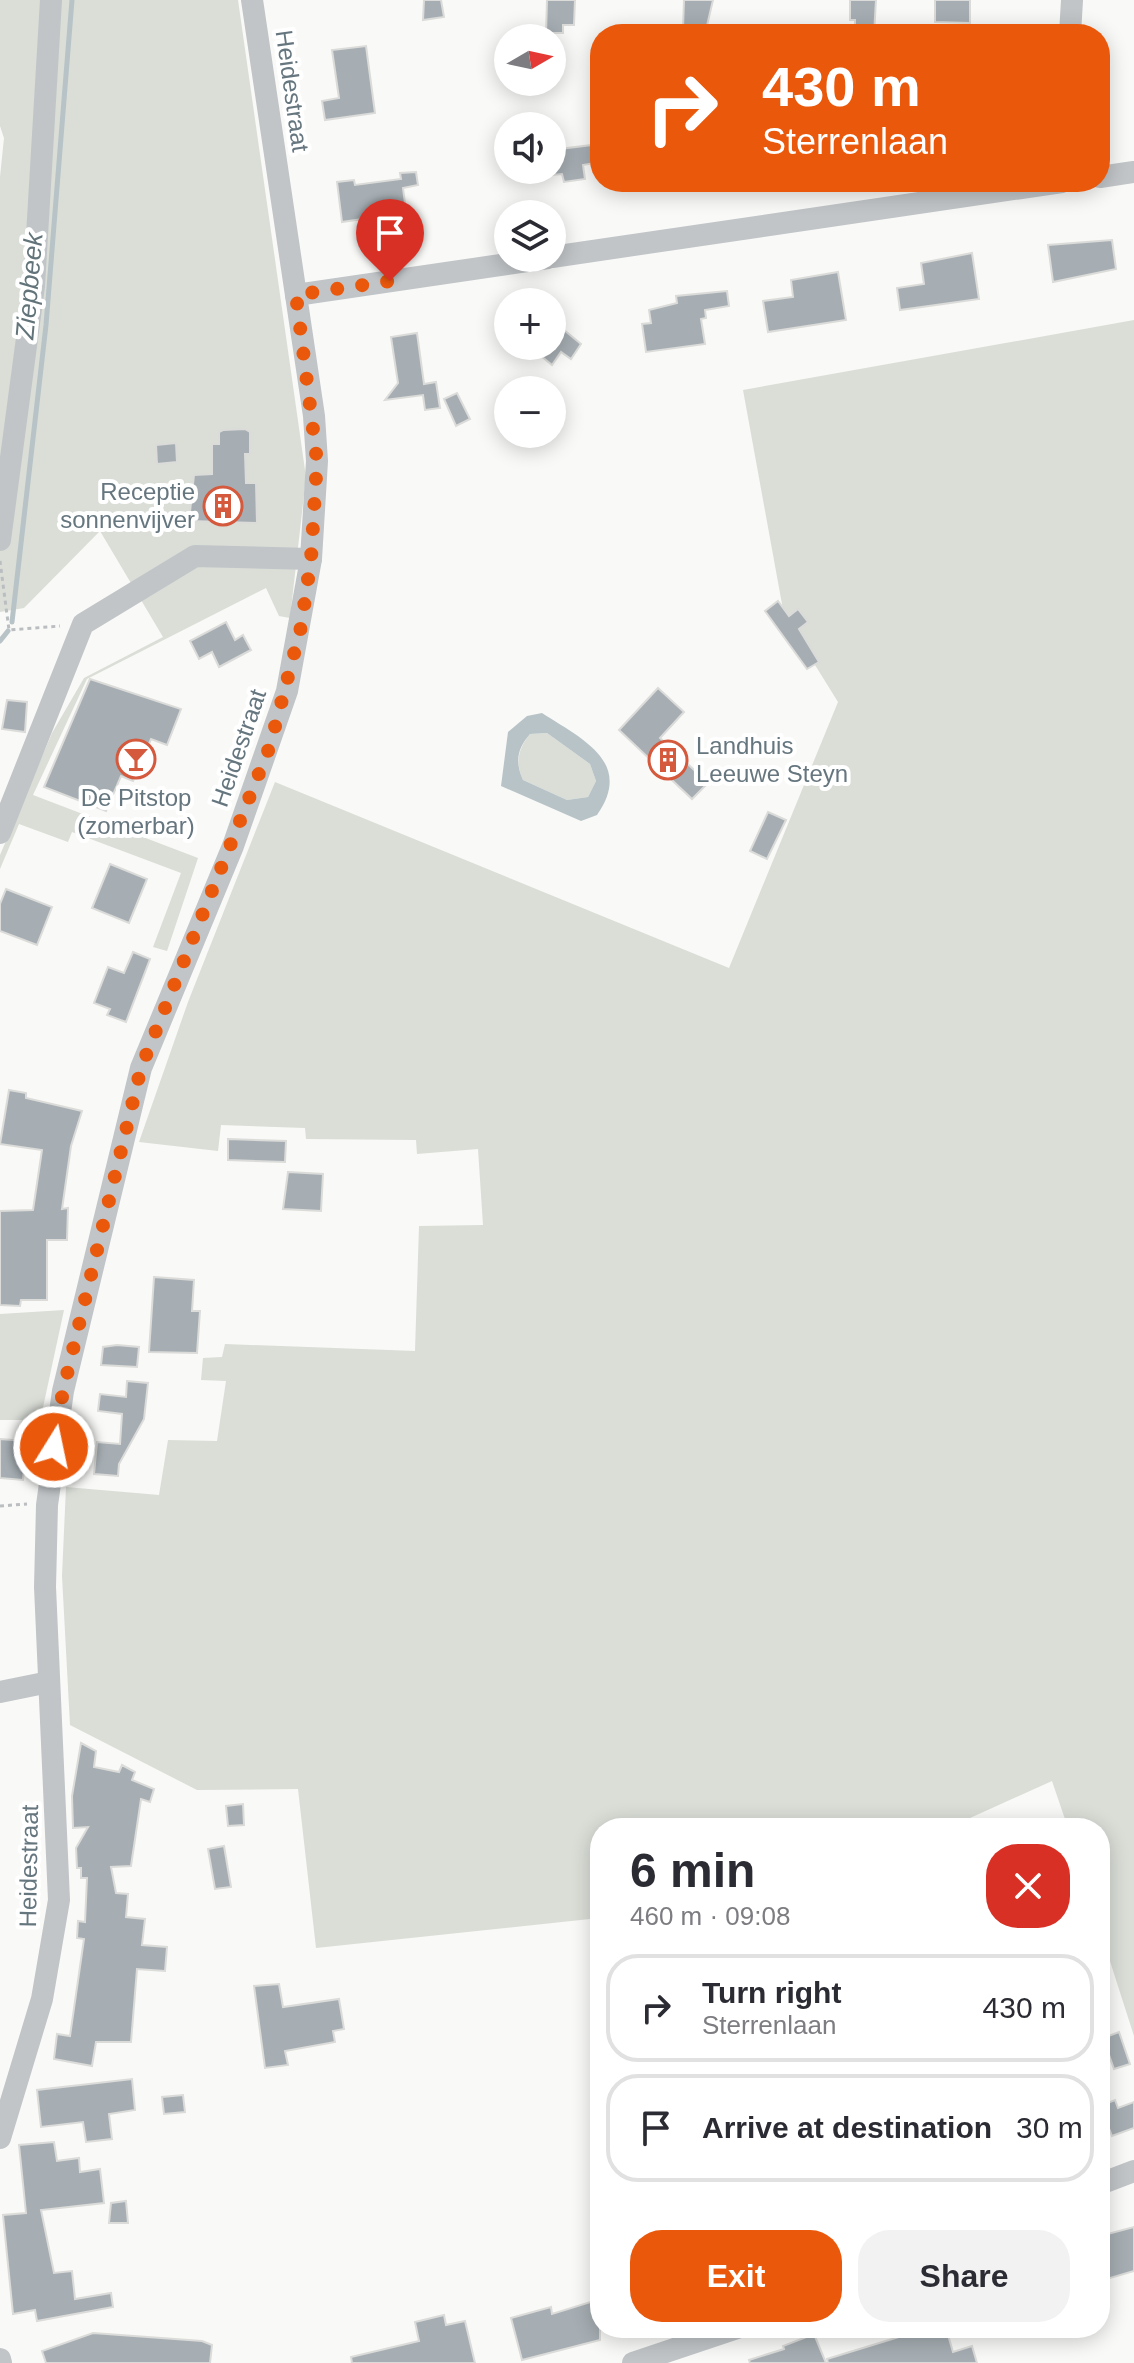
<!DOCTYPE html>
<meta charset="utf-8">
<style>
body{margin:0;font-family:Arial,sans-serif;background:#f2f2f3;color:#2b2b33;height:100vh;display:flex;flex-direction:column;font-size:30px;white-space:nowrap}
*{box-sizing:border-box;margin:0}
p{font-size:26px;color:#7c7c81}
.icon{flex:none;width:44px;height:44px;fill:none;stroke:currentColor;stroke-width:2;stroke-linecap:round;stroke-linejoin:round}
.map{position:relative;flex:1;overflow:hidden}
.drawer{position:absolute;left:590px;top:1818px;width:520px;height:520px;display:flex;flex-direction:column;background:#fff;border-radius:32px;box-shadow:0 4px 20px #0003}
.drawer>*{flex:none}
.top-card{position:absolute;left:590px;top:24px;width:520px;height:168px;border-radius:32px;box-shadow:0 4px 20px #0003;background:#ea580c;color:#fff;overflow:hidden}
.needle{width:52px;rotate:81deg}
.tools{position:absolute;left:494px;top:24px;display:grid;gap:16px}
.tools a{display:grid;place-items:center;width:72px;height:72px;border-radius:50%;background:#fff;box-shadow:0 4px 20px #0003;font-size:40px}
.pin{position:absolute;display:grid;place-items:center;width:68px;height:68px;color:#fff;margin:-82px -34px;border-radius:50% 50% 50% 0;rotate:-45deg;box-shadow:0 0 8px #0007}
.pin .icon{rotate:45deg}
.me{position:absolute;width:88px;margin:-44px;rotate:10deg;stroke-linejoin:round;filter:drop-shadow(0 0 6px #0008)}
.turn{display:flex;align-items:center;gap:28px;height:168px;padding:0 40px;font-size:36px}
.turn .icon{width:104px;height:104px;stroke-width:2.5}
.turn b{display:block;font-size:56px;line-height:68px}
.round{display:grid;place-items:center;flex:none;width:84px;height:84px;border-radius:32px;background:#f2f2f3}
.overview{display:flex;align-items:center;justify-content:space-between;height:136px;padding:0 40px}
h1{font-size:48px;font-weight:600;line-height:60px}
.primary-button{display:flex;gap:16px;margin-top:auto;padding:16px 40px}
.primary-button a{flex:1;height:92px;border-radius:32px;background:#ea580c;color:#fff;font-size:32px;font-weight:600;line-height:92px;text-align:center}
.primary-button a+a{background:#f2f2f3;color:#2b2b33}
ul{padding:0;list-style:none}
li{display:flex;align-items:center;gap:24px;height:108px;margin:0 16px 12px;padding:0 24px;border:4px solid #e1e1e2;border-radius:32px}
li div{flex:1}
li b{display:block;font-size:30px}
li em{font-style:normal}
.map>svg:first-child{display:block}
.green{fill:#daded7}
.water{fill:#b8c3c7;fill-rule:evenodd}
.lines{fill:none;stroke-linecap:round;stroke-linejoin:round}
.stream{stroke:#b8c3c7;stroke-width:5}
.building{fill:#a6aeb3;stroke:#dbdbd9;stroke-width:2}
.path{stroke:#bbbec0;stroke-width:3;stroke-dasharray:4 4;stroke-linecap:butt}
.minor{stroke:#c1c5c8;stroke-width:22}
.route{stroke:#ea580c;stroke-width:14;stroke-dasharray:0 25.2}
.labels{text-anchor:middle;stroke-width:8;stroke-linejoin:round;paint-order:stroke}
.street-label{font-size:24px;fill:#66767f;stroke:#fff}
.poi-label{font-size:24px;fill:#66767f;stroke:#fff;text-anchor:end}
.water-label{font-size:26px;font-style:italic;fill:#627479;stroke:#fff}
</style>
<div class="map">
<svg width="1134" height="2363" viewBox="0 0 1134 2363">
<rect width="100%" height="100%" fill="#f9f9f7"/>
<g class="green">
<path d="M 0,0 L 238,0 L 306,477 L 290,618 L 279,616 L 266,588 L 87,679 L 33,795 L 198,858 L 167,951 L 153,947 L 181,873 L 72,832 L 68,842 L 19,824 L 0,869 L 0,855 L 52,733 L 84,678 L 163,637 L 100,531 L 24,608 L 0,612 L 0,177 L 4,138 L 0,126 Z"/>
<path d="M 1134,320 L 1134,2036 L 1100,1930 L 1100,1828 L 1068,1828 L 1052,1781 L 948,1828 L 600,1828 L 600,1946 L 590,1919 L 316,1948 L 298,1789 L 197,1790 L 70,1725 L 62,1576 L 66,1487 L 159,1495 L 168,1440 L 217,1441 L 226,1381 L 201,1380 L 203,1358 L 222,1357 L 225,1344 L 415,1351 L 419,1226 L 483,1225 L 478,1149 L 417,1154 L 416,1140 L 306,1139 L 305,1128 L 221,1125 L 218,1151 L 139,1142 L 188,1002 L 275,782 L 729,968 L 838,702 L 784,615 L 743,390 Z"/>
<path d="M 547,733 L 590,764 L 596,781 L 588,797 L 567,800 L 523,780 C 515,762 518,749 530,734 Z"/>
<path d="M 64,1310 L 42,1412 L 25,1420 L 0,1420 L 0,1314 Z"/>
</g>
<path class="water" d="M 542,713 C 582,739 634,762 597,815 L 581,821 L 501,786 L 508,732 L 527,716 ZM 547,733 L 590,764 L 596,781 L 588,797 L 567,800 L 523,780 C 515,762 517,749 530,734 Z"/>
<g class="lines">
<g class="stream">
<path d="M 12,622 L 46,325 L 72,0"/>
<path d="M 0,641 L 8,631"/>
</g>
</g>
<g class="building">
<path d="M 424,0 L 441,0 L 444,17 L 423,20 Z"/>
<path d="M 547,0 L 575,0 L 574,25 L 563,25 L 563,33 L 546,33 Z"/>
<path d="M 684,0 L 713,0 L 706,30 L 683,29 Z"/>
<path d="M 850,0 L 876,0 L 874,34 L 855,34 L 855,20 L 850,20 Z"/>
<path d="M 935,0 L 970,0 L 970,23 L 935,22 Z"/>
<path d="M 366,46 L 375,113 L 325,120 L 322,101 L 339,98 L 332,50 Z"/>
<path d="M 600,144 L 600,162 L 583,165 L 585,179 L 564,182 L 562,174 L 552,175 L 552,150 Z"/>
<path d="M 416,172 L 418,185 L 403,188 L 407,219 L 384,222 L 383,216 L 342,222 L 337,182 L 354,180 L 355,185 L 401,179 L 400,173 Z"/>
<path d="M 1112,240 L 1116,269 L 1053,282 L 1048,245 Z"/>
<path d="M 972,253 L 979,299 L 900,310 L 897,288 L 924,284 L 921,263 Z"/>
<path d="M 838,272 L 846,320 L 768,332 L 763,301 L 793,297 L 791,280 Z"/>
<path d="M 727,291 L 729,306 L 705,310 L 706,318 L 701,319 L 705,344 L 646,352 L 642,324 L 651,323 L 649,310 L 677,303 L 676,296 Z"/>
<path d="M 552,320 L 581,344 L 571,359 L 561,352 L 552,365 L 529,346 L 552,346 Z"/>
<path d="M 417,333 L 424,384 L 436,382 L 440,408 L 425,410 L 423,395 L 385,400 L 398,383 L 391,337 Z"/>
<path d="M 457,393 L 470,419 L 456,426 L 444,399 Z"/>
<path d="M 245,429 L 250,432 L 250,454 L 245,454 L 246,483 L 256,483 L 257,523 L 189,521 L 194,475 L 212,474 L 212,444 L 219,444 L 219,432 L 223,430 Z"/>
<path d="M 176,443 L 177,462 L 157,464 L 156,445 Z"/>
<path d="M 778,601 L 789,616 L 798,609 L 808,622 L 799,629 L 819,662 L 807,669 L 765,611 Z"/>
<path d="M 226,622 L 235,640 L 243,635 L 251,650 L 219,667 L 212,652 L 199,659 L 190,641 Z"/>
<path d="M 90,679 L 181,709 L 167,745 L 151,739 L 133,781 L 121,776 L 106,811 L 44,787 Z"/>
<path d="M 658,688 L 684,712 L 660,738 L 708,783 L 692,799 L 619,730 Z"/>
<path d="M 7,700 L 27,702 L 25,732 L 2,729 Z"/>
<path d="M 768,812 L 786,820 L 767,859 L 750,851 Z"/>
<path d="M 110,864 L 147,879 L 129,923 L 92,908 Z"/>
<path d="M 6,889 L 52,907 L 37,945 L 0,931 L 0,904 Z"/>
<path d="M 133,952 L 150,959 L 126,1022 L 107,1015 L 110,1009 L 94,1003 L 108,967 L 124,973 Z"/>
<path d="M 9,1090 L 26,1093 L 26,1098 L 82,1111 L 71,1146 L 62,1209 L 68,1208 L 67,1240 L 47,1240 L 47,1300 L 21,1300 L 20,1306 L 0,1305 L 0,1211 L 33,1210 L 42,1150 L 0,1144 Z"/>
<path d="M 228,1139 L 286,1141 L 285,1162 L 228,1160 Z"/>
<path d="M 288,1172 L 323,1174 L 321,1211 L 283,1209 Z"/>
<path d="M 154,1277 L 194,1280 L 192,1311 L 200,1311 L 197,1353 L 149,1352 Z"/>
<path d="M 117,1345 L 139,1347 L 137,1367 L 101,1365 L 103,1347 Z"/>
<path d="M 127,1381 L 148,1383 L 144,1419 L 119,1464 L 118,1476 L 94,1474 L 97,1442 L 120,1444 L 122,1414 L 98,1411 L 100,1394 L 126,1397 Z"/>
<path d="M 0,1439 L 26,1441 L 23,1480 L 0,1478 Z"/>
<path d="M 81,1743 L 96,1751 L 94,1767 L 119,1772 L 122,1765 L 135,1772 L 132,1780 L 154,1789 L 150,1802 L 141,1799 L 131,1866 L 111,1867 L 116,1893 L 128,1894 L 126,1917 L 145,1919 L 142,1945 L 167,1947 L 165,1971 L 137,1969 L 131,2042 L 96,2042 L 92,2066 L 54,2059 L 57,2034 L 70,2036 L 84,1939 L 77,1938 L 78,1921 L 85,1922 L 87,1878 L 81,1878 L 81,1868 L 77,1868 L 76,1848 L 88,1827 L 73,1828 L 72,1796 Z"/>
<path d="M 243,1804 L 244,1825 L 228,1826 L 226,1806 Z"/>
<path d="M 224,1846 L 231,1887 L 215,1889 L 208,1849 Z"/>
<path d="M 279,1984 L 283,2007 L 339,1999 L 344,2029 L 333,2031 L 335,2042 L 285,2051 L 288,2065 L 265,2068 L 254,1986 Z"/>
<path d="M 1119,2032 L 1130,2064 L 1114,2069 L 1103,2038 Z"/>
<path d="M 132,2079 L 135,2110 L 109,2114 L 112,2139 L 86,2142 L 83,2122 L 41,2127 L 37,2090 Z"/>
<path d="M 183,2095 L 185,2112 L 164,2114 L 162,2097 Z"/>
<path d="M 1115,2100 L 1118,2108 L 1134,2102 L 1134,2128 L 1112,2136 L 1100,2106 Z"/>
<path d="M 54,2142 L 57,2161 L 79,2158 L 80,2172 L 100,2169 L 104,2203 L 41,2210 L 54,2273 L 72,2271 L 75,2299 L 111,2293 L 113,2307 L 37,2321 L 35,2310 L 13,2314 L 3,2215 L 26,2213 L 19,2145 Z"/>
<path d="M 126,2201 L 128,2223 L 109,2223 L 111,2203 Z"/>
<path d="M 1134,2227 L 1134,2271 L 1100,2281 L 1100,2236 Z"/>
<path d="M 600,2299 L 600,2340 L 522,2360 L 511,2318 L 551,2307 L 552,2314 Z"/>
<path d="M 444,2315 L 446,2325 L 465,2321 L 475,2363 L 352,2363 L 351,2357 L 419,2341 L 415,2322 Z"/>
<path d="M 928,2328 L 946,2328 L 953,2352 L 972,2346 L 977,2363 L 828,2363 L 827,2359 Z"/>
<path d="M 93,2333 L 202,2341 L 212,2345 L 210,2363 L 46,2363 L 42,2351 Z"/>
<path d="M 814,2334 L 826,2363 L 750,2363 L 749,2360 L 784,2349 L 783,2346 Z"/>
</g>
<g class="lines">
<g class="path">
<path d="M 0,561 L 9,630 L 60,626"/>
<path d="M 0,1506 L 27,1504"/>
</g>
<g class="minor">
<path d="M 1070,34 L 1072,0"/>
<path d="M 1100,177 L 1134,172"/>
<path d="M 552,257 L 1062,182"/>
<path d="M 296,295 L 548,258"/>
<path d="M 0,540 L 34,286 L 51,0"/>
<path d="M 0,833 L 83,624 L 195,556 L 311,559"/>
<path d="M 0,1692 L 49,1682"/>
<path d="M 0,2138 L 42,1999 L 59,1900 L 45,1587 L 47,1505 L 63,1391 L 141,1068 L 233,846 L 287,691 L 311,559 L 317,461 L 314,416 L 252,0"/>
<path d="M 1100,2184 L 1134,2171"/>
<path d="M 0,2359 L 1,2363"/>
<path d="M 633,2363 L 737,2328"/>
</g>
</g>
<g class="lines">
<path class="route" d="M 54,1447 L 63,1391 L 141,1068 L 270,746 L 301,627 L 311,559 L 317,461 L 296,295 L 390,281"/>
</g>
<defs>
<symbol id="building-ring" viewBox="-11 -11 22 22"><circle r="9.5" fill="#fff" stroke="#d4593d" stroke-width="1.5"/><path d="M-4-6H4V6H1V3H-1V6H-4ZM-2.5-4.3h1.7v1.8h-1.7ZM.8-4.3h1.7v1.8H.8ZM-2.5-1h1.7V.8h-1.7ZM.8-1h1.7V.8H.8Z" fill="#d4593d"/></symbol>
<symbol id="bar-ring" viewBox="-11 -11 22 22"><circle r="9.5" fill="#fff" stroke="#d4593d" stroke-width="1.5"/><path d="M-6-5H6L.8 .8V4.5H3.5V6h-7V4.5H-.8V.8Z" fill="#d4593d"/></symbol>
</defs>
<g fill-rule="evenodd">
<use href="#building-ring" x="201" y="484" width="44" height="44"/>
<use href="#bar-ring" x="114" y="737" width="44" height="44"/>
<use href="#building-ring" x="646" y="738" width="44" height="44"/>
</g>
<g class="labels">
<g class="street-label">
<text transform="translate(292 91) rotate(82)" y="8">Heidestraat</text>
<text transform="translate(239 748) rotate(-71)" y="8">Heidestraat</text>
<text transform="translate(29 1866) rotate(-89)" y="8">Heidestraat</text>
</g>
<g class="poi-label">
<text x="195" y="500">Receptie<tspan x="195" dy="28">sonnenvijver</tspan></text>
<text x="696" y="754" text-anchor="start">Landhuis<tspan x="696" dy="28">Leeuwe Steyn</tspan></text>
<text x="136" y="806" text-anchor="middle">De Pitstop<tspan x="136" dy="28">(zomerbar)</tspan></text>
</g>
<g class="water-label">
<text transform="translate(29 286) rotate(-85)" y="9">Ziepbeek</text>
</g>
</g>
</svg>
<div class="tools">
<a><svg class="needle" viewBox="-14 -14 28 28"><path d="M0-13l5 13h-10z" fill="#e53935"/><path d="M0 13l5-13h-10z" fill="#7c7c81"/></svg></a>
<a><svg class="icon" aria-label="sound" viewBox="0 0 24 24"><path d="M4 9h4l5-4v14l-5-4H4zM17 9q2 3 0 6"/></svg></a>
<a><svg class="icon" aria-label="layers" viewBox="0 0 24 24"><path d="M12 4l9 5-9 5-9-5zM3 14l9 5 9-5"/></svg></a>
<a>+</a>
<a>−</a>
</div>
<div class="pin" style="left:390px;top:281px;background:#d93025"><svg class="icon" aria-label="arrive" viewBox="0 0 24 24"><path d="M6 21V4h12l-3 4 3 4H6"/></svg></div>
<svg class="me" style="left:54px;top:1447px" viewBox="-20 -20 40 40"><circle r="17" fill="#ea580c" stroke="#fff" stroke-width="3"/><path d="M0-11L8 9 0 5-8 9z" fill="#fff"/></svg>
<div class="top-card">
<div class="turn"><svg class="icon" aria-label="right" viewBox="0 0 24 24"><path d="M7 20v-9h11M14 6l5 5-5 5"/></svg><div><b>430 m</b>Sterrenlaan</div></div>
</div>
<section class="drawer">
<div class="overview"><div><h1>6 min</h1><p>460 m · 09:08</p></div><a class="round" style="background:#d93025;color:#fff"><svg class="icon" aria-label="close" viewBox="0 0 24 24"><path d="M6 6l12 12M18 6L6 18"/></svg></a></div>
<ul>
<li><svg class="icon" aria-label="right" viewBox="0 0 24 24"><path d="M7 20v-9h11M14 6l5 5-5 5"/></svg><div><b>Turn right</b><p>Sterrenlaan</p></div><em>430 m</em></li>
<li><svg class="icon" aria-label="arrive" viewBox="0 0 24 24"><path d="M6 21V4h12l-3 4 3 4H6"/></svg><div><b>Arrive at destination</b></div><em>30 m</em></li>
</ul>
<div class="primary-button"><a>Exit</a><a>Share</a></div>
</section>
</div>
